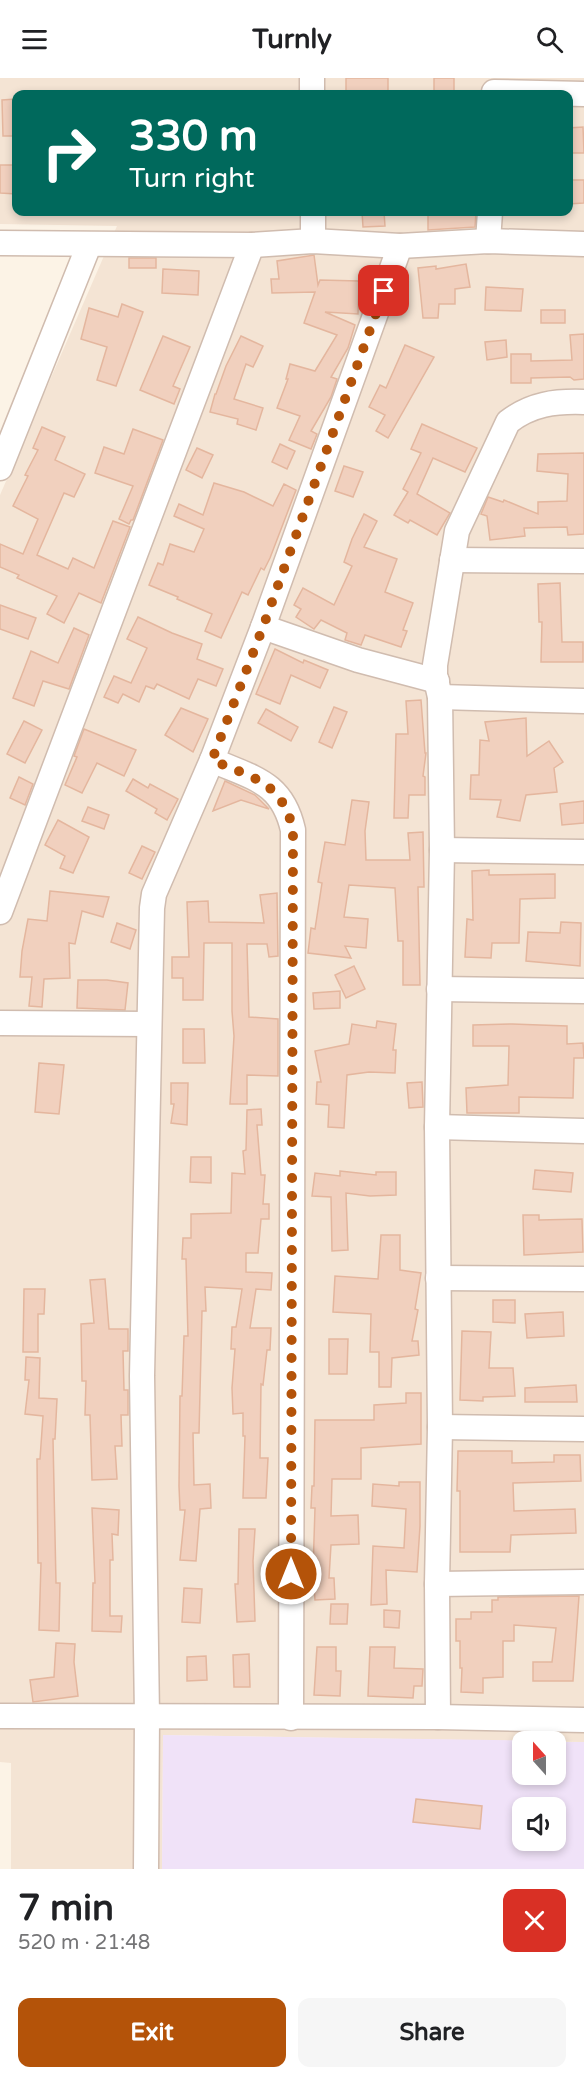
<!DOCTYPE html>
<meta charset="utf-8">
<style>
body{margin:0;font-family:"Varela Round",sans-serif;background:#f6f6f6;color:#202124;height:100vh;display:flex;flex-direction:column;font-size:22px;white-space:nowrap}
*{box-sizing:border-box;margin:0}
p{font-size:20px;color:#757577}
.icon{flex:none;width:33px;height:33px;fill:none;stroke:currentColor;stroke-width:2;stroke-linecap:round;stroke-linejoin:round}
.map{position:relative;height:1791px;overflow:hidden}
.panel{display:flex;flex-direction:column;background:#fff;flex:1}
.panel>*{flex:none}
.hud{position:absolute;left:12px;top:12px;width:561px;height:126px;border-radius:12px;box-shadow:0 3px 9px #0003;background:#00695c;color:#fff;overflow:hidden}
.needle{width:39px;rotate:339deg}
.tools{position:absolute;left:512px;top:1653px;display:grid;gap:12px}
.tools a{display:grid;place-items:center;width:54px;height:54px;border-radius:12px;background:#fff;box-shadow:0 3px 9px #0003;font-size:30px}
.pin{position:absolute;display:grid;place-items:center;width:51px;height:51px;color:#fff;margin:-26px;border-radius:12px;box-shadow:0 3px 9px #0006}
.me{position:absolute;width:66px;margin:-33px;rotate:0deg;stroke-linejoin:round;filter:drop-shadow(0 0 4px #0008)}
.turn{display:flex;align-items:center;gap:21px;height:126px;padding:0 18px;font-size:27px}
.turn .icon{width:78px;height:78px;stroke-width:2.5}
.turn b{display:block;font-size:42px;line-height:51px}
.round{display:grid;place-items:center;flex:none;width:63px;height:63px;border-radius:12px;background:#f6f6f6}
.summary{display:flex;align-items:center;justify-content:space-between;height:102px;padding:0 18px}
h1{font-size:36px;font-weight:800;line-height:45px}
.cta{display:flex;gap:12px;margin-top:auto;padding:12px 18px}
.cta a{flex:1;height:69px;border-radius:12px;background:#b45309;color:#fff;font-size:24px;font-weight:800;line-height:69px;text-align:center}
.cta a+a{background:#f6f6f6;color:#202124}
header{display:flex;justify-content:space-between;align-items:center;height:78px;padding:0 18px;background:#fff;font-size:27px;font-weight:800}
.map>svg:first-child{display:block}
.residential{fill:#f4e4d4;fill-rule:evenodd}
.education{fill:#f0e2f8;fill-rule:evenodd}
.building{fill:#f1d0be;stroke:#e4b69e;stroke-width:1.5}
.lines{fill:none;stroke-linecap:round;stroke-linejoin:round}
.minor-casing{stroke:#d0bcaf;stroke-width:27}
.minor{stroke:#fff;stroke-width:24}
.route{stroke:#b45309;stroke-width:10;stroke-dasharray:0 18}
</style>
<header><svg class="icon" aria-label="menu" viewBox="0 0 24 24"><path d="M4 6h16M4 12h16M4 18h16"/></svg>Turnly<svg class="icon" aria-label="search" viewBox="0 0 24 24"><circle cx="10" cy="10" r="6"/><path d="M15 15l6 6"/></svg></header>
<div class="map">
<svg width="584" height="1791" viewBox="0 0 584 1791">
<rect width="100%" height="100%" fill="#fcf3e6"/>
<path class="residential" d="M 0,0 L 584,0 L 584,1664 L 163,1657 L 162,1791 L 11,1791 L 11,1685 L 0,1684 L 0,417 L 117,148 L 0,146 ZM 16,16 L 568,16 L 568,134 L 16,134 Z"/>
<path class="education" d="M 163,1657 L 554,1663 L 522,1664 L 522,1696 L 555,1696 L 555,1664 L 584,1664 L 584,1791 L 162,1791 ZM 522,1730 L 555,1730 L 555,1762 L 522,1762 Z"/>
<g class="building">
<rect x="346" y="0" width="42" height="16"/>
<rect x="434" y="0" width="20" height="16"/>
<path d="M 16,21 L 16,58 L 3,58 L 2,22 Z"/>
<path d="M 583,49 L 584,75 L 568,75 L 568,50 Z"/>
<path d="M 0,87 L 16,87 L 16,116 L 0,115 Z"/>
<path d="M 568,102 L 584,102 L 584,125 L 568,126 Z"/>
<path d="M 362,134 L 384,134 L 385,148 L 363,149 Z"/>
<path d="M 428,134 L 476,134 L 475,149 L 428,152 Z"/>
<path d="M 314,177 L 318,207 L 320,202 L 359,203 L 358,236 L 325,234 L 355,247 L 348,270 L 331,299 L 337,301 L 331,319 L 311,353 L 317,356 L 311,371 L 289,362 L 300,338 L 277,330 L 288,301 L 286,301 L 290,286 L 315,293 L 337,257 L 304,245 L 315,214 L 272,215 L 271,201 L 279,201 L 277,183 Z"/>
<rect x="129" y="180" width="27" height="10"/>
<path d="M 466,186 L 470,209 L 455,211 L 455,226 L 439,226 L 438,240 L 423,240 L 418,190 L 436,188 L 436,191 Z"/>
<path d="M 163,191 L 199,193 L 198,217 L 162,215 Z"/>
<path d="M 486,209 L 523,211 L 521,233 L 485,232 Z"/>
<path d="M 122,226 L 143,234 L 116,308 L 97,302 L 107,269 L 81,261 L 89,230 L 118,239 Z"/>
<rect x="541" y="232" width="24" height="13"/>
<path d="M 584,256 L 584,301 L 574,302 L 570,299 L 531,300 L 531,305 L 511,305 L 511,276 L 531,276 L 531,283 L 572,282 L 570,257 Z"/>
<path d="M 163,258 L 190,269 L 173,308 L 180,311 L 174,326 L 140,312 Z"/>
<path d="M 241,258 L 263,268 L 253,289 L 246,286 L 234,321 L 263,330 L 256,352 L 237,346 L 238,341 L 210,334 L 215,316 L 216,316 L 226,288 Z"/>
<path d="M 506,262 L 507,279 L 487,282 L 485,264 Z"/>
<path d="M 405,267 L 434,279 L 388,360 L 376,353 L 385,337 L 369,329 L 380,307 L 386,310 Z"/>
<path d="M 422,346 L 477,370 L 465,394 L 433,380 L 417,416 L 450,435 L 437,457 L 410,442 L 408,445 L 394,437 L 408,414 L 403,411 L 421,375 L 411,371 Z"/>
<path d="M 42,349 L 65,359 L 55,382 L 85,396 L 74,419 L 64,415 L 37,477 L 68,491 L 73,480 L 94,490 L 113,443 L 130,449 L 101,525 L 79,515 L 64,545 L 47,536 L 57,518 L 17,500 L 19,497 L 0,489 L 0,466 L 23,476 L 38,441 L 13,428 L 28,398 L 25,397 L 38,372 L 33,370 Z"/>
<path d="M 133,351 L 163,362 L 133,442 L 131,442 L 129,446 L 119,441 L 133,408 L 95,395 L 104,369 L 124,376 Z"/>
<path d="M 280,366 L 295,373 L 287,391 L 272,384 Z"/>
<path d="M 197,370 L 213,377 L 202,400 L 186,392 Z"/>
<path d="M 584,375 L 584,456 L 568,457 L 567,449 L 524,450 L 525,458 L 490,462 L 487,438 L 481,436 L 488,419 L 503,424 L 504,422 L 538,436 L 538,424 L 567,423 L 568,396 L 537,393 L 538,376 Z"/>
<path d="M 344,388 L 363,394 L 353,419 L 335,413 Z"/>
<path d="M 214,405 L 244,414 L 273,428 L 284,406 L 296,412 L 270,480 L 264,492 L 261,490 L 248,517 L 242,514 L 221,560 L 205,553 L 212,536 L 177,521 L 178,519 L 149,507 L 158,485 L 163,487 L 170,466 L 194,474 L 204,451 L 174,438 L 179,426 L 203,437 Z"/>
<path d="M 364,436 L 377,443 L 364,469 L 397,481 L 385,514 L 413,525 L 403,552 L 407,553 L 401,569 L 365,557 L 361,567 L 345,562 L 347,555 L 321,542 L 314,551 L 296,539 L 301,531 L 294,527 L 303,510 L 334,527 L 352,488 L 344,484 L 352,461 Z"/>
<path d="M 560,505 L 562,564 L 583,564 L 583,584 L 541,584 L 542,544 L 539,544 L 538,506 Z"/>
<path d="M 0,527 L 36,540 L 28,561 L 0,551 Z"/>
<path d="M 138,539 L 172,555 L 202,566 L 197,581 L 223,591 L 216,608 L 198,601 L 189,621 L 157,606 L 154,611 L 146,608 L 139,624 L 123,616 L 118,625 L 104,619 L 114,598 L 131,605 L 147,570 L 127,561 Z"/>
<path d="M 74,550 L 89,557 L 69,611 L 43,603 L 34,628 L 13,620 L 31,573 L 58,585 Z"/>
<path d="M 275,571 L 303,585 L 304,582 L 328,592 L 320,610 L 291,597 L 280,626 L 256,616 Z"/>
<path d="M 421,622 L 425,675 L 426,675 L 423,698 L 425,699 L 425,717 L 409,717 L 408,740 L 394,740 L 396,656 L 408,656 L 406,623 Z"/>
<path d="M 334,629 L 347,634 L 332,670 L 319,664 Z"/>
<path d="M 181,630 L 208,641 L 193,674 L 165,657 Z"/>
<path d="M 266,631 L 298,649 L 291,663 L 258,645 Z"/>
<path d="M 526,640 L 527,678 L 549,663 L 563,684 L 554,690 L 557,714 L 526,717 L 520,743 L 497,739 L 501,722 L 470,721 L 471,697 L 479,697 L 480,662 L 489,663 L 485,644 Z"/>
<path d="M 24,643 L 42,652 L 25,685 L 7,676 Z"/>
<path d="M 84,651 L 136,672 L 124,698 L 97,685 L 82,715 L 65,707 L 77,679 L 74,678 Z"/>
<path d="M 19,699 L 33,706 L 25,727 L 10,720 Z"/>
<path d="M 133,701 L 148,710 L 150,706 L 178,721 L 167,742 L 155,735 L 157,731 L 126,713 Z"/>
<path d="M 225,703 L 255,717 L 269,731 L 241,722 L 213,733 Z"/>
<path d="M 352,722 L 369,724 L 365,753 L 366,782 L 410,782 L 408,755 L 423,754 L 424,809 L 418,809 L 420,907 L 403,907 L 403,863 L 398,863 L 395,810 L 349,807 L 344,839 L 368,841 L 366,870 L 345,868 L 351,880 L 308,875 L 311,850 L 315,851 L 322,805 L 318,804 L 325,764 L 345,767 Z"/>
<path d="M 584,723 L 584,745 L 562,747 L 560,726 Z"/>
<path d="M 88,729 L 109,737 L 104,751 L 82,743 Z"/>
<path d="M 58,742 L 89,759 L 73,795 L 60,790 L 65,778 L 45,767 Z"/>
<path d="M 142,768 L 155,774 L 142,801 L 129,795 Z"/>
<path d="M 489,792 L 489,797 L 555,796 L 555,820 L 520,821 L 519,865 L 492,865 L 491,880 L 465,879 L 467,841 L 473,842 L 472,793 Z"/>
<path d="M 50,813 L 109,819 L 103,839 L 82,833 L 75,866 L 69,865 L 70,900 L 44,901 L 42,929 L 29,928 L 32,899 L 20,899 L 22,873 L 28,841 L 47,843 Z"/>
<path d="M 277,815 L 278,878 L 269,879 L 267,866 L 247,866 L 249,939 L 278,941 L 278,998 L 247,997 L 247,1026 L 230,1026 L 234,958 L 232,933 L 232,865 L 204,865 L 203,922 L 183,922 L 183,900 L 172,900 L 172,879 L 189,879 L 187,824 L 208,823 L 209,844 L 264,845 L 260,817 Z"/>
<path d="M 561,844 L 581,845 L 580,888 L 526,883 L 528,854 L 560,855 Z"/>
<path d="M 117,845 L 136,852 L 130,871 L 111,864 Z"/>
<path d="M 354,888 L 365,911 L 346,920 L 335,897 Z"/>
<path d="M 78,902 L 107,902 L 128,905 L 125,932 L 77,930 Z"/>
<path d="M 340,913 L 340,930 L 314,931 L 313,915 Z"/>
<path d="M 377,943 L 396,946 L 393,972 L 396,972 L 395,995 L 369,994 L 347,997 L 344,1050 L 328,1049 L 329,1027 L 316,1026 L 317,1004 L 321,1004 L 315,973 L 349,966 L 352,946 L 376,950 Z"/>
<path d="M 512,946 L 567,948 L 567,966 L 583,965 L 584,980 L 574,980 L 573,1020 L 519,1019 L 519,1035 L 467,1035 L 466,1010 L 508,1007 L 509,968 L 473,968 L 473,947 Z"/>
<path d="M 183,951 L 204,951 L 205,985 L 183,985 Z"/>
<path d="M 39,985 L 64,987 L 59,1036 L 35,1034 Z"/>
<path d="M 422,1004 L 423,1029 L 409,1030 L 407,1005 Z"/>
<path d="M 171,1005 L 188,1005 L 187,1047 L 171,1045 L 174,1026 L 171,1026 Z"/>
<path d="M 261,1031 L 262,1047 L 257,1047 L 261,1097 L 265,1097 L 263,1126 L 269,1126 L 269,1141 L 261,1141 L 258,1175 L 246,1175 L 246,1194 L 272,1195 L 271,1212 L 256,1211 L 250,1250 L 271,1250 L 270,1272 L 267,1272 L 263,1307 L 261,1306 L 260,1380 L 268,1380 L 266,1420 L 243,1420 L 245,1358 L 243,1358 L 243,1335 L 233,1336 L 232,1310 L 235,1271 L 231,1271 L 232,1249 L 236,1249 L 242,1211 L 205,1209 L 206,1233 L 202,1233 L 199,1355 L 193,1355 L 194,1407 L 210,1406 L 211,1430 L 200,1431 L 196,1483 L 180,1482 L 185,1432 L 180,1432 L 179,1408 L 180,1318 L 182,1318 L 184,1258 L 188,1258 L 186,1181 L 182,1181 L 183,1160 L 191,1160 L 191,1136 L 231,1135 L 232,1095 L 245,1096 L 243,1073 L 246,1072 L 247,1032 Z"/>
<path d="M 191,1079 L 211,1079 L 211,1105 L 190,1104 Z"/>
<path d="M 535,1092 L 573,1095 L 571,1114 L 533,1111 Z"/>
<path d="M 340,1093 L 376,1097 L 376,1094 L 396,1094 L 396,1117 L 370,1118 L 346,1115 L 348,1172 L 332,1173 L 331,1119 L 312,1118 L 315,1095 L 340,1098 Z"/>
<path d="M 523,1137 L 539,1137 L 539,1142 L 582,1141 L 583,1174 L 524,1177 Z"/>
<path d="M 381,1157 L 400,1157 L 400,1192 L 421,1195 L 415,1231 L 418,1232 L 412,1263 L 418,1263 L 419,1277 L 392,1280 L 391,1309 L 379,1309 L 379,1274 L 370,1274 L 371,1236 L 333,1234 L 335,1198 L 378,1201 Z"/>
<path d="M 105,1201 L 109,1251 L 128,1251 L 128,1273 L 123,1273 L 124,1312 L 128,1312 L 128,1337 L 121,1337 L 122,1368 L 115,1368 L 117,1401 L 92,1402 L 90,1337 L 85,1337 L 86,1303 L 82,1303 L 81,1246 L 94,1245 L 90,1202 Z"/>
<path d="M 24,1211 L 45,1211 L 44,1236 L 38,1236 L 38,1274 L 23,1274 Z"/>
<path d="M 493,1222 L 515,1222 L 515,1245 L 493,1244 Z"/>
<path d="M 563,1234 L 564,1258 L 527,1260 L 525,1236 Z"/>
<path d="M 462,1253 L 491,1254 L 489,1290 L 513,1290 L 515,1318 L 483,1319 L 483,1323 L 460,1322 Z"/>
<path d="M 329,1261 L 348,1261 L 347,1296 L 329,1296 Z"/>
<path d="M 26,1279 L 40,1280 L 39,1320 L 57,1321 L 55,1361 L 53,1361 L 56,1505 L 60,1505 L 59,1553 L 39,1552 L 41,1485 L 38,1485 L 37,1381 L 40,1381 L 43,1338 L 25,1336 L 29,1302 L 25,1302 Z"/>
<path d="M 576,1307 L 577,1324 L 525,1324 L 525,1310 Z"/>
<path d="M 406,1315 L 421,1315 L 421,1366 L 361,1370 L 361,1401 L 332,1401 L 331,1438 L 358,1437 L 359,1466 L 331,1467 L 329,1500 L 334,1500 L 335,1521 L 315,1522 L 313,1493 L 315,1430 L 311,1430 L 312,1408 L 314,1408 L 315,1342 L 374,1342 L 374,1327 L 406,1325 Z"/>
<path d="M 458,1373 L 512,1373 L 512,1385 L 554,1384 L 554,1377 L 580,1377 L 581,1403 L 513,1405 L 514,1433 L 575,1431 L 576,1455 L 511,1457 L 510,1474 L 460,1474 L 460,1413 L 457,1413 Z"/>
<path d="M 399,1404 L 420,1404 L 420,1448 L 417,1494 L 386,1492 L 387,1526 L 371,1527 L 373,1468 L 404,1470 L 406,1431 L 372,1428 L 373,1406 L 399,1408 Z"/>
<path d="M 92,1430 L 119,1432 L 118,1457 L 112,1456 L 113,1482 L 110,1482 L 110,1538 L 122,1538 L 121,1554 L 92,1553 L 93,1505 L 95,1505 Z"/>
<path d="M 239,1451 L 255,1451 L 253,1483 L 255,1543 L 237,1544 L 235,1506 L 238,1506 Z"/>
<path d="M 184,1510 L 202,1511 L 200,1545 L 182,1544 Z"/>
<path d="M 579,1518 L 573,1603 L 533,1603 L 533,1584 L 552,1584 L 556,1550 L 514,1547 L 514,1563 L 503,1563 L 503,1599 L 483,1600 L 483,1615 L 461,1614 L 462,1590 L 460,1590 L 460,1563 L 456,1563 L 456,1541 L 471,1541 L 471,1534 L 492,1534 L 492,1522 L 498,1522 L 498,1519 Z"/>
<path d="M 331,1526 L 348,1526 L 347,1546 L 330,1546 Z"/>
<path d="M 384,1532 L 400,1533 L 399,1550 L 384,1549 Z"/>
<path d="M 56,1565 L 75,1566 L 74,1584 L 78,1618 L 33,1624 L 30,1602 L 54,1599 Z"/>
<path d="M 317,1569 L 336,1569 L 336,1593 L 341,1593 L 340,1618 L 314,1617 Z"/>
<path d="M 370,1569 L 395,1569 L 394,1590 L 423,1591 L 422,1608 L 414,1608 L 413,1620 L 368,1618 Z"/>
<path d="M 249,1576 L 250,1609 L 234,1609 L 233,1577 Z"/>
<path d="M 206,1578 L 207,1602 L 187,1603 L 187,1579 Z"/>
<path d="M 416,1721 L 482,1728 L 480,1751 L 413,1744 Z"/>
</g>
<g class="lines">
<defs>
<g id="minor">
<path d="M 312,0 L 312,16"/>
<path d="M 494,14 L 584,16"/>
<path d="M 313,134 L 313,163"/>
<path d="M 488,163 L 490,134"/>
<path d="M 0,165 L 252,167 L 313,163 L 400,168 L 488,163 L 584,166"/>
<path d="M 0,390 L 89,167"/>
<path d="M 452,482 L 584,483"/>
<path d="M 263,549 L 358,582 L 437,603"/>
<path d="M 440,619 L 584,623"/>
<path d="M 212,682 C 252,700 282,703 293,752 L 291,1640"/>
<path d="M 442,772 L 584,774"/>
<path d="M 0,834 L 252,167"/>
<path d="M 439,911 L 584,913"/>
<path d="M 0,945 L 148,946"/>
<path d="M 437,1049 L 584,1053"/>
<path d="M 438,1200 L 584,1201"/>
<path d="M 440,1349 L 584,1351"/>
<path d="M 437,1506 L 584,1504"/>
<path d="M 0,1638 L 438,1639 L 584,1642"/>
<path d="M 438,1639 L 437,1506 L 440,1349 L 437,1049 L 442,772 L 440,619 L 435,597 L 435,587 L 457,453 L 508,344 C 531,326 555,323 584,324"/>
<path d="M 146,1791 L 147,1638 L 142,1298 L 152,830 L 154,816 L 212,682 L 263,549 L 400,168"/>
</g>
</defs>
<use href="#minor" class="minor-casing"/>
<use href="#minor" class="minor"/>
</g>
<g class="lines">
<path class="route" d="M 291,1496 L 293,752 C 282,703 252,700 212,682 L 263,549 L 384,213"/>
</g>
</svg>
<div class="tools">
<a><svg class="needle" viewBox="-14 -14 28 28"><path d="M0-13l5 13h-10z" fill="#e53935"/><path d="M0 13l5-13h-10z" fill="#757577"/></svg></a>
<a><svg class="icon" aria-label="sound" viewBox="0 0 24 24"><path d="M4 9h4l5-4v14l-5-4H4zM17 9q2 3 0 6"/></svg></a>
</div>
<div class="pin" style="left:384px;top:213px;background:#d93025"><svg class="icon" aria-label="arrive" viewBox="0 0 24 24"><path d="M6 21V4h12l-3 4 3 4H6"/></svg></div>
<svg class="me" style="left:291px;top:1496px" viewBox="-20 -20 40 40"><circle r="17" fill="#b45309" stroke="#fff" stroke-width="3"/><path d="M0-11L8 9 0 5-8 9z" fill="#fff"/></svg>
<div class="hud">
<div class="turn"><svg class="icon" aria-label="right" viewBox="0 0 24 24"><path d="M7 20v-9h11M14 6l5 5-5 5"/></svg><div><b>330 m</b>Turn right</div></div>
</div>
</div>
<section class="panel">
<div class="summary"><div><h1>7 min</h1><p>520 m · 21:48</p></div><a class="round" style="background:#d93025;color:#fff"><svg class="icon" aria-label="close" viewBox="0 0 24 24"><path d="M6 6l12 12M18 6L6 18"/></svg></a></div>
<div class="cta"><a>Exit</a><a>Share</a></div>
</section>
